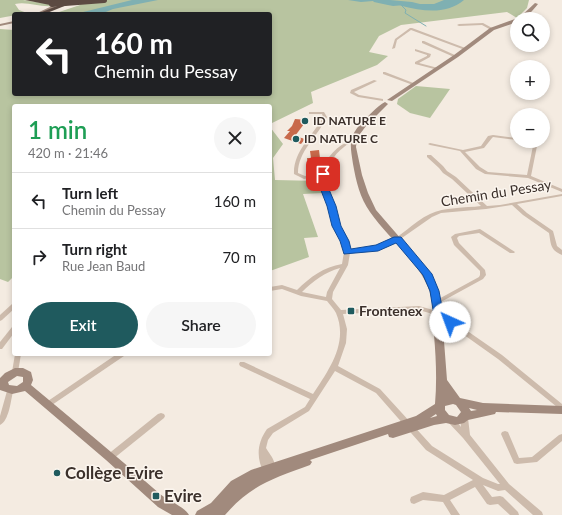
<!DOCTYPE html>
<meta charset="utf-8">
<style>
body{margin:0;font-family:Lato,sans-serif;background:#f6f6f6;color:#202124;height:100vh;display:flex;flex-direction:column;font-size:15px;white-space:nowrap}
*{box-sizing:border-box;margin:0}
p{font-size:13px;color:#757577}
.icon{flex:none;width:22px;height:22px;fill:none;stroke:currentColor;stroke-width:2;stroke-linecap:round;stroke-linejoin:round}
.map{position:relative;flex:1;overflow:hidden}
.drawer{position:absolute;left:12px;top:104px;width:260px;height:252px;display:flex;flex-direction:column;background:#fff;border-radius:4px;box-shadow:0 2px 6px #0003}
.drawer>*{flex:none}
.top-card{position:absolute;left:12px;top:12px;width:260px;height:84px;border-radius:4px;box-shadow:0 2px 6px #0003;background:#202124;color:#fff;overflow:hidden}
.buttons{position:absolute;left:510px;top:12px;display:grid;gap:8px}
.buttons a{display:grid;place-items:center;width:40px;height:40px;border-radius:50%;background:#fff;box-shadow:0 2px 6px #0003;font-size:20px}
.pin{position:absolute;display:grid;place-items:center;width:34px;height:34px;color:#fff;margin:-17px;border-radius:8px;box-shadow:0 2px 6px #0006}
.me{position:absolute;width:44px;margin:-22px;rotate:317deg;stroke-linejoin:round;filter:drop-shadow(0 0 3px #0008)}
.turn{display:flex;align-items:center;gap:14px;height:84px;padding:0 16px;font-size:18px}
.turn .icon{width:52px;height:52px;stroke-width:2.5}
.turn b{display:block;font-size:28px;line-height:34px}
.round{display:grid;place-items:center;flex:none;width:42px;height:42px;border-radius:21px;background:#f6f6f6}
.head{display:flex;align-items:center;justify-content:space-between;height:68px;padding:0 16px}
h1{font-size:24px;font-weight:600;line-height:30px;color:#1e9e55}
.primary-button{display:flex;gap:8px;margin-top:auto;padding:8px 16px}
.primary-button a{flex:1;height:46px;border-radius:24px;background:#1f5a5e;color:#fff;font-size:16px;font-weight:600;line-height:46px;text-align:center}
.primary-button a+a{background:#f6f6f6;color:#202124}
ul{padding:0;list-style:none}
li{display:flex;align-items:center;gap:12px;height:56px;padding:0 16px;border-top:1px solid #e0e0e0}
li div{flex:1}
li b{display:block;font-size:15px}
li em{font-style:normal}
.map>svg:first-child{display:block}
.green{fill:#b8c4a0}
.water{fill:#7fb0b2}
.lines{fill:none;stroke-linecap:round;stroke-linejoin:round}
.stream{stroke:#7fb0b2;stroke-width:1}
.building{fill:#c8694b}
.street{fill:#cdbbac;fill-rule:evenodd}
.secondary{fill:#a18a7d;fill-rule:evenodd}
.highway{fill:#5c4a42;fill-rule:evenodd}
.highway-bridge{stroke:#5c4a42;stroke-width:6}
.route{fill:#1a73e8;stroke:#114b97}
.poi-dot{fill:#1f5a5e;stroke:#fbf5ee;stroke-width:1.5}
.labels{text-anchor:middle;stroke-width:3;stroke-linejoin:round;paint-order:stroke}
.far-poi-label{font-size:12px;font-weight:bold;fill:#3b302b;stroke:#fbf5ee;text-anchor:start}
.street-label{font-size:14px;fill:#3b302b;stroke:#fbf5ee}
.poi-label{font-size:14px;font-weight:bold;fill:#3b302b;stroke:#fbf5ee;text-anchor:start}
.near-poi-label{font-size:17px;font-weight:bold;fill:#3b302b;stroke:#fbf5ee;text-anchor:start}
</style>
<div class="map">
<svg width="562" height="515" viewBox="0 0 562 515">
<rect width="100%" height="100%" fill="#f4ebe1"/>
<g class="green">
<path d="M 0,0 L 23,0 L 57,5 C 43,9 29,1 15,4 L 19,10 L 27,13 L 0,18 Z"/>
<path d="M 81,0 L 529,0 L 527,8 L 517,18 L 507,12 L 401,25 L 379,36 L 369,52 L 388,56 L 377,65 L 311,92 L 313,103 L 270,124 L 270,106 L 14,106 L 14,276 L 8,282 L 0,279 L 0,29 L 14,30 L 14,94 L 270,94 L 270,14 L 53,14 L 80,5 Z"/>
<path d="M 416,86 L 450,89 L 430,118 L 410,113 L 397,104 L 398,99 Z"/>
<path d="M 270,127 L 283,144 L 273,158 L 275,180 L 319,181 L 323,193 L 303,194 L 318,237 L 304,238 L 309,257 L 270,271 Z"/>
</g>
<g class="water">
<path d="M 132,0 L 158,0 L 113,9 L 101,14 L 75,14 Z"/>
<path d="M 348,0 L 390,0 L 412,2 L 420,4 L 434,4 L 444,0 L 464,0 C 446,15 423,11 402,6 C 399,5 396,6 393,6 C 386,5 380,3 374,2 L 373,1 L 361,2 Z"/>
</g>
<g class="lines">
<path class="stream" d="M 400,4 L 406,10 L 405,13 L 426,26"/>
</g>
<g class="building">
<path d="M 295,119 L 307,120 L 295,136 L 305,139 L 301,144 L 284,138 L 290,131 L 287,131 L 292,126 Z"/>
<path d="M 319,150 L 320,158 L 316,158 L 317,167 L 308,167 L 307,158 L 311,158 L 310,151 Z"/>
</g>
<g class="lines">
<g class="street">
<path d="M 483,23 L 494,29 L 491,30 L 482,25 L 459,26 L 457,25 L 459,24 Z"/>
<path d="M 410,28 L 412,28 L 468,49 L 465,50 L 411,30 L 397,40 L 395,48 L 392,49 L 395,39 Z"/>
<path d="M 422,41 L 424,41 L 457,56 L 454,57 L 422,43 Z"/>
<path d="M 415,49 L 431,54 L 430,57 L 419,63 L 438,68 L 438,70 L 415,64 L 415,62 L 427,56 L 427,55 L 415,51 Z"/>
<path d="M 383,72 L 385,72 L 416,84 L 413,85 L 383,74 Z"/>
<path d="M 374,80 L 377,81 L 354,92 L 359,95 L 383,99 L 383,101 L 358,97 L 350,93 L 351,90 Z"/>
<path d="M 309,112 L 324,112 L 327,117 C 318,136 298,151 298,173 L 305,176 L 321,173 C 327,157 336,145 353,140 L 355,141 C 352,143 347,144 344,147 C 333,155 327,168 323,180 L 334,206 L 339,226 L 348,241 L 349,250 C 360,249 373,249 383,245 C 400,238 413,222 430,214 C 444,207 465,208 481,206 L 452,179 L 443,173 L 439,168 L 427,157 L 427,155 L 431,155 L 443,166 L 447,171 L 456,177 L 487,206 L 500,205 L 562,194 L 562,196 L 517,204 L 527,213 L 553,231 L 557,246 L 562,250 L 562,255 C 550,250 551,244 549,233 L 523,215 L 512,205 L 486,209 L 441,213 L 432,217 L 399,240 L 387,247 L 369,252 L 350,253 L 348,265 L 333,292 L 332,299 L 341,310 L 419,306 L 440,312 L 502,355 L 562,404 L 562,412 L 559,412 L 557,407 L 498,359 L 436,315 L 419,310 L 343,314 L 347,329 L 346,343 L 338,366 L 380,389 L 432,446 L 483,478 L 498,484 L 500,484 L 463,438 L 447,421 L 448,419 C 454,417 458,423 461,427 L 460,418 L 461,416 L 464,415 L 467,416 L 468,418 L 470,435 L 509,484 L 542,512 L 543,515 L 533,515 L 505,490 L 498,491 L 483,485 L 492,497 L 500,496 L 503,497 L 518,512 L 519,515 L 510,515 L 498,504 L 490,505 L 487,504 L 475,487 L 450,500 L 460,515 L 451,515 L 443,502 L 423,500 L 414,504 L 411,503 L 410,500 L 411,497 L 423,492 L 444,495 L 473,480 L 426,450 L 376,393 L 335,371 L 309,411 L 273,433 L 268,440 L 266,448 C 271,456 277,462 274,471 L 270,472 L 270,473 L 267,474 L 264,473 C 256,458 257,443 267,429 L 305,407 L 310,399 L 240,366 L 239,364 L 240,362 L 244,362 L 313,394 C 328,371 349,343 336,313 C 334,309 330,305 327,301 L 301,296 L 282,289 L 270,291 L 270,287 L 282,285 L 297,290 C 310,277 324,267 342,264 L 344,252 L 342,241 L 333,226 L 330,206 L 319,180 L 320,176 L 304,179 L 294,174 C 293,151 313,136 323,117 L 322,114 L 309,114 ZM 340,268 L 327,292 L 326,297 L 302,292 C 313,281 325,272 340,268 Z"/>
<path d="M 493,135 L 517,138 L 517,140 L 493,137 L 492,138 L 484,148 L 465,152 L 480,167 L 488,172 L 527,175 L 533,146 L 531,141 L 535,141 L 537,146 L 531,176 L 562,189 L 562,192 L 528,178 L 485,174 L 476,169 L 460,151 L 430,145 L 428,144 L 430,143 L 463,150 L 481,146 L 488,136 Z"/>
<path d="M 480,229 L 515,252 L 514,253 L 510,253 L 479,233 L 459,236 L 457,238 L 459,243 L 485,270 L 486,275 L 483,279 L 439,303 L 435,303 L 434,302 L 435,301 L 479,277 L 480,275 L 480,271 L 454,245 L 451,237 L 455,234 Z"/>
<path d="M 14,303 L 14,309 L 2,320 L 0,321 L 0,315 L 12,304 Z"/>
<path d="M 12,327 L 14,327 L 14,333 L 2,349 L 0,349 L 0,342 Z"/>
<path d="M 15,354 L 21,354 L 18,372 L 17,374 L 13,374 L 12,372 Z"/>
<path d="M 117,354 L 125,354 L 124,356 L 49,407 L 47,408 L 45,407 L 43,405 L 45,403 Z"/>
<path d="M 10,388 L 12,389 L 13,391 C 11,400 9,421 0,425 L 0,416 L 7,391 L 8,389 Z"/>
<path d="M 161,413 L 164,414 L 165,416 L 164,418 L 113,459 L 110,460 L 107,459 L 106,457 L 107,455 L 158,414 Z"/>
<path d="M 505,431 L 508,432 L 519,458 L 532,457 L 559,435 L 562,434 L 562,441 L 537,462 L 517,464 L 514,463 L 501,434 L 502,432 Z"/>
</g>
<g class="secondary">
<path d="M 535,3 L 538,4 C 532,11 527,19 517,19 L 517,22 L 494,30 L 458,57 L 392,101 L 387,100 L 454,55 L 490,28 L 515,19 L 518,19 Z"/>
<path d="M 52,6 L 56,7 L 41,14 L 35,14 Z"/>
<path d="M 14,21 L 14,23 L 0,26 L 0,24 Z"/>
<path d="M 385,102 L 388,104 L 366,126 L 357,138 L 356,147 L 362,175 L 368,193 L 376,210 L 421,262 L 437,287 L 441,302 L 447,380 L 460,398 L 483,403 L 562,406 L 562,414 L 496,412 L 495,414 L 468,420 L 464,423 L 455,425 L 446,423 L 434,425 L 393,438 L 389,437 L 388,434 L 310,460 L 312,462 L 310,465 C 274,478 251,485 225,515 L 195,515 L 197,511 L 211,503 L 231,481 L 251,470 L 416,416 L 435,404 C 437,381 436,358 434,335 C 434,318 434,302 428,287 C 415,257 388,238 370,212 C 360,198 356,181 353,164 C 350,144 348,138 362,122 C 369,116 377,106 385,102 ZM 453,404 L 456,405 L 461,412 L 457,417 L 449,415 L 445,410 L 445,406 ZM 469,408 L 477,410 L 471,411 ZM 436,414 L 437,416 L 430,418 Z"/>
<path d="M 15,368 L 23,368 L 31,372 L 33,380 L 31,385 C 74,421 118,457 160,494 C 167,500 185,507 189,515 L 172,515 L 158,507 L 106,460 L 25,391 L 12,394 L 0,390 L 0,378 L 5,373 ZM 17,376 L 23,377 L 23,382 L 17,386 L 9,385 L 8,382 Z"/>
</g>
<g class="highway">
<path d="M 25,0 L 70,0 L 67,2 L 51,2 L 53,3 L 50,5 Z"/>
<path d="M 67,2 L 72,3 L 47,13 L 42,12 Z"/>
</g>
<path class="highway-bridge" d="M 52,4 L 104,0"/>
</g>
<path class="route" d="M 320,172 L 323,172 L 327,174 L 325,180 L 336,206 L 341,226 L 349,241 L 351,249 L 376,245 L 394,237 L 401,237 L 432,274 L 439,291 L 443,312 L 455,322 L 454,324 L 447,324 L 434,316 L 430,291 L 423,275 L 396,243 L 378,251 L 344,254 L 340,241 L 332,226 L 327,206 L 317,180 Z"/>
<g class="poi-dot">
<circle cx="305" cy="121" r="4"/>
<circle cx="296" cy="139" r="4"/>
<rect x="347" y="307" width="8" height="8" rx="2"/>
<circle cx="57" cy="473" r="4"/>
<rect x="152" y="492" width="8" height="8" rx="2"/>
</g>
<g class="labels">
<g class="far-poi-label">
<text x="313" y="125">ID NATURE E</text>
<text x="304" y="143">ID NATURE C</text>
</g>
<g class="street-label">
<text transform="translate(496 193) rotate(-9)" y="5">Chemin du Pessay</text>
</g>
<g class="poi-label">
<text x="359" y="316">Frontenex</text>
</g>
<g class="near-poi-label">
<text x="65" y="479">Collège Evire</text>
<text x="164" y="502">Evire</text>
</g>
</g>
</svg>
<div class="buttons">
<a><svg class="icon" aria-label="search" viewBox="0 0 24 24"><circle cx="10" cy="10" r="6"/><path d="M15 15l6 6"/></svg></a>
<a>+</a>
<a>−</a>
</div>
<div class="pin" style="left:323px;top:174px;background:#d93025"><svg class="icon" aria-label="arrive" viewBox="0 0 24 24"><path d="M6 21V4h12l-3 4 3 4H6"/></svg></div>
<svg class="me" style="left:450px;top:322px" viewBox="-20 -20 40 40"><circle r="19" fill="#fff"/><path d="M0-13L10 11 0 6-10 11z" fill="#1a73e8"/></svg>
<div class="top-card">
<div class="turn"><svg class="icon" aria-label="left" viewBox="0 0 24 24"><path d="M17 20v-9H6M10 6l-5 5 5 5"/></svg><div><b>160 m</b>Chemin du Pessay</div></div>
</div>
<section class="drawer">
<div class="head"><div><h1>1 min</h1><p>420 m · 21:46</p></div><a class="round"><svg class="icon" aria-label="close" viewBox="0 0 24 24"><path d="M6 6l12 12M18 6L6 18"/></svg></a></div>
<ul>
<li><svg class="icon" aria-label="left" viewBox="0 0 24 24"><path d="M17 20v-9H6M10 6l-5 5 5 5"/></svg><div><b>Turn left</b><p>Chemin du Pessay</p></div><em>160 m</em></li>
<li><svg class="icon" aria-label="right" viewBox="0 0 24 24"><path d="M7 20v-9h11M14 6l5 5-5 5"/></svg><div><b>Turn right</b><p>Rue Jean Baud</p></div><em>70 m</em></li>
</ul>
<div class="primary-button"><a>Exit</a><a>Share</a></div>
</section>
</div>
